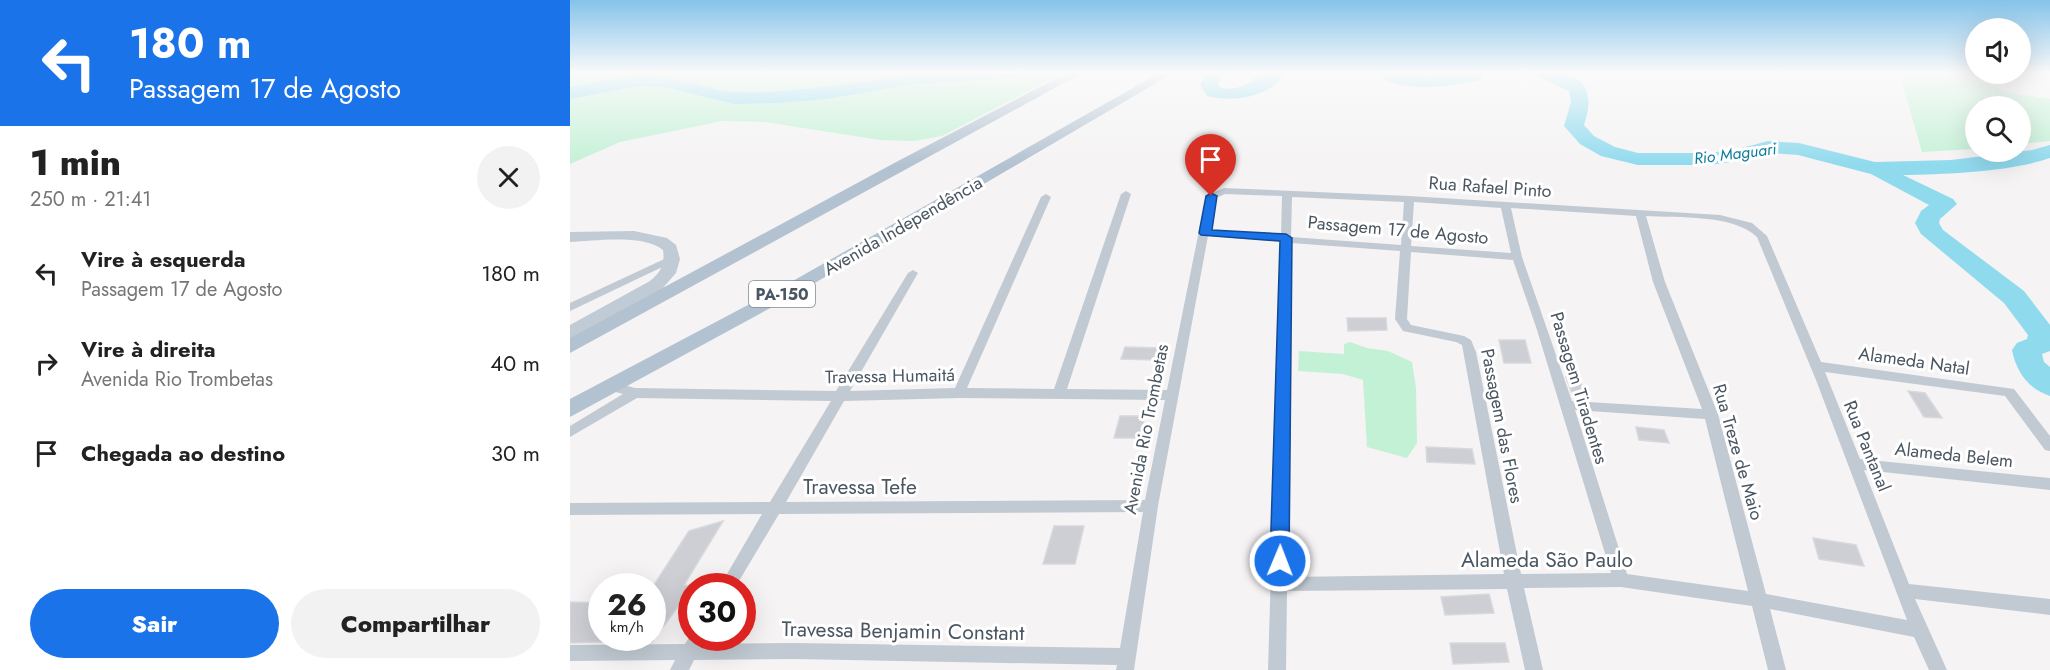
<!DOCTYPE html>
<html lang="pt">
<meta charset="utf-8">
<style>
body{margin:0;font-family:Jost,sans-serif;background:#f2f2f2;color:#222;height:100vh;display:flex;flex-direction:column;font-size:22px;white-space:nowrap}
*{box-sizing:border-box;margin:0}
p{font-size:20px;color:#767676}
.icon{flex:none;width:33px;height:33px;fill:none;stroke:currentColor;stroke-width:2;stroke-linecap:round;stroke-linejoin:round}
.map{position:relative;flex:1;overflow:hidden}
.details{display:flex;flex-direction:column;background:#fff;width:570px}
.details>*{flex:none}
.banner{background:#1a73e8;color:#fff;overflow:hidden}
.buttons{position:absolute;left:1395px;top:18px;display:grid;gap:12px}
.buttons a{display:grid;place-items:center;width:66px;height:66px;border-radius:50%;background:#fff;box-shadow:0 6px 24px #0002;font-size:30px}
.speed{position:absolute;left:18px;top:573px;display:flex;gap:12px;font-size:30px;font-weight:700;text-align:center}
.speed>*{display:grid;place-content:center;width:78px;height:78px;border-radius:50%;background:#fff;box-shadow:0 6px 24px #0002;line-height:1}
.speed small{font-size:15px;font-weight:400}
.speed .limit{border:9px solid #d22;background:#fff;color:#111}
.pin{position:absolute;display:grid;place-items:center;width:51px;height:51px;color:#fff;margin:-62px -26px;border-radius:50% 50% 50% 0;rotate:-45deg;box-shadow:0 0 6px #0007}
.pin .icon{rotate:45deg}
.me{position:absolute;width:66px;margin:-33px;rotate:1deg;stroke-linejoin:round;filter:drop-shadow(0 0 4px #0008)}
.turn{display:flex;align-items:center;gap:21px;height:126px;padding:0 30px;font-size:27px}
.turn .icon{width:78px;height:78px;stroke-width:2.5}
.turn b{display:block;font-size:42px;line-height:51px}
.round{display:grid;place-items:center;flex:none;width:63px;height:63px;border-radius:32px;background:#f2f2f2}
.headline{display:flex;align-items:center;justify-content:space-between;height:102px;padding:0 30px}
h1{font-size:36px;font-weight:800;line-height:45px}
.primary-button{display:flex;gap:12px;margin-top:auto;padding:12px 30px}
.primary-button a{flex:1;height:69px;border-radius:36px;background:#1a73e8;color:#fff;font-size:24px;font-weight:800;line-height:69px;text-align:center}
.primary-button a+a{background:#f2f2f2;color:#222}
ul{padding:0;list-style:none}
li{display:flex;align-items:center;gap:18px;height:90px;padding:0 30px}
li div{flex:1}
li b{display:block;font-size:22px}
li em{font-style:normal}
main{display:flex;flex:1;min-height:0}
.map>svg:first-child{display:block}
.green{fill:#c3f1d5}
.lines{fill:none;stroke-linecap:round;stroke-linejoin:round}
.river{fill:#90daee;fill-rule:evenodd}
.building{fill:#cdcfd5;stroke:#d7d9de;stroke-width:1.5}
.street{fill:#c1cad2;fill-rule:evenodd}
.secondary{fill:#c1cbd6;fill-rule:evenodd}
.primary{fill:#b3c2d1;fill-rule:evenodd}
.route{fill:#1a73e8;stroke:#114b97;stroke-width:1.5}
.labels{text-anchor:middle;stroke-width:6;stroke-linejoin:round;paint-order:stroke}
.far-water-label{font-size:16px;font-style:italic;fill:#0c7c9b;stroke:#fff}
.shield{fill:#fff;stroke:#808990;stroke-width:1.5}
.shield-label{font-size:16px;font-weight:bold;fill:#4a5661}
.street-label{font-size:18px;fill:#4a5661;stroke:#fff}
.near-street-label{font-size:21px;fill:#4a5661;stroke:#fff}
</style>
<main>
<section class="details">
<div class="banner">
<div class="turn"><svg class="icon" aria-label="left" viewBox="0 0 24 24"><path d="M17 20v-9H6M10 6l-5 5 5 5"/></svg><div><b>180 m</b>Passagem 17 de Agosto</div></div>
</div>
<div class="headline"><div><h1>1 min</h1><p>250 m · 21:41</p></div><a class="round"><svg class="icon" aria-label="close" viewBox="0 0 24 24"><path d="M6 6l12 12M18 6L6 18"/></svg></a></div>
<ul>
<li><svg class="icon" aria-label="left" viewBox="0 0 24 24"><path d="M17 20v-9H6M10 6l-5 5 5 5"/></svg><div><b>Vire à esquerda</b><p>Passagem 17 de Agosto</p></div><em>180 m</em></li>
<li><svg class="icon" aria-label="right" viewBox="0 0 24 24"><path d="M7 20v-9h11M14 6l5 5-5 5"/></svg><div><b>Vire à direita</b><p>Avenida Rio Trombetas</p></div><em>40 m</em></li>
<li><svg class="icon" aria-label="arrive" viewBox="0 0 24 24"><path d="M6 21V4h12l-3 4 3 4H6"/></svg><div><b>Chegada ao destino</b></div><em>30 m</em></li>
</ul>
<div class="primary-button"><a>Sair</a><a>Compartilhar</a></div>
</section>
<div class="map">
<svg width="1480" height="670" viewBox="0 0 1480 670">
<rect width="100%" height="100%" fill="#f5f3f3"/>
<g class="green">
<path d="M 0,72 L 495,72 L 372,136 L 345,141 L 310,140 L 195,122 L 152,121 L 50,142 L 0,164 Z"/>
<path d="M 1329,72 L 1398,78 L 1441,93 L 1480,99 L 1480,141 L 1451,144 L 1450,106 L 1406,106 L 1405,149 L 1352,152 Z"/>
<path d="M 780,342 L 797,348 L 818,351 L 842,362 L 846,388 L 847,443 L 837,458 L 797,447 L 793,380 L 773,374 L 728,371 L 729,351 L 774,354 L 774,344 Z"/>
</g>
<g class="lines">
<g class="river">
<path d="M 378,72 L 460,72 L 457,76 L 451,77 L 337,85 L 257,99 L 208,103 L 165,104 L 94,87 L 68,86 L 0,99 L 0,87 C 31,82 64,72 96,77 C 119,81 144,92 168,92 C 239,94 308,77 378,72 Z"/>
<path d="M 636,72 L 654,72 L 648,84 L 651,88 C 677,91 677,80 697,72 C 702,70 712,72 717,72 C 699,97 666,103 637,96 L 630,84 Z"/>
<path d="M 806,72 L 830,72 L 859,76 L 912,72 L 913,76 L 910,80 C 887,86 822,95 806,72 Z"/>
<path d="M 963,72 C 1004,69 1029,81 1014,125 L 1024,136 L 1045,147 L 1068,153 L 1139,153 L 1168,149 L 1198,141 L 1229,143 L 1305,162 L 1381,160 L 1462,150 L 1480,145 L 1480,158 C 1439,172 1377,174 1333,175 L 1383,199 L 1387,204 L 1370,219 L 1369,223 L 1373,230 L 1454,291 L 1480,325 L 1480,351 L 1472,354 L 1474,362 L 1480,367 L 1480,396 C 1458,389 1446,371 1442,350 L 1447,343 L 1457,339 L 1458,335 L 1434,303 L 1351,234 L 1345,223 L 1351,211 L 1359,205 L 1301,174 L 1228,155 L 1199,153 L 1169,161 L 1139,165 L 1068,165 L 1031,156 L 1010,144 L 994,126 L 1001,102 L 999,91 L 966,76 Z"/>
</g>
</g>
<g class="building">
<path d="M 777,318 L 816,318 L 817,330 L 778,331 Z"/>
<path d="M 929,340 L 955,340 L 961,363 L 934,363 Z"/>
<path d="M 555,347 L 590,348 L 587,360 L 551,359 Z"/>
<path d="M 996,377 L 1009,377 L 1016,400 L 1004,399 Z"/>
<path d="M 1338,391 L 1355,393 L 1372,418 L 1354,417 Z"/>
<path d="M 550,416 L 575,416 L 570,438 L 544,438 Z"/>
<path d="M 1066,427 L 1094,430 L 1099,443 L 1069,440 Z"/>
<path d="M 856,447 L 902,449 L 905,464 L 857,462 Z"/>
<path d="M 153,521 L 114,585 L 123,586 L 82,642 L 82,588 L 119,531 Z"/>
<path d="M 484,526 L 514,526 L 505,564 L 473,564 Z"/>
<path d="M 1243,538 L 1286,545 L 1294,566 L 1249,559 Z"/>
<path d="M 919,594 L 924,613 L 875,615 L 871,597 Z"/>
<path d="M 0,602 L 32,603 L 32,642 L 0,643 Z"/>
<path d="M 880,643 L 935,643 L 939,662 L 883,664 Z"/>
</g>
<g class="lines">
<g class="street">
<path d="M 654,188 L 839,196 L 1150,215 L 1182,223 L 1197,236 L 1251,362 L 1444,389 L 1480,436 L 1480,451 L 1475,450 L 1435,396 L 1255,372 L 1290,459 L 1480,478 L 1480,490 L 1294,470 L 1339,584 L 1480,599 L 1480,615 L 1345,599 L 1377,670 L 1359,670 L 1344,637 L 1200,609 L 1216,670 L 1198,670 L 1182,606 L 1051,587 L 954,588 L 973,670 L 955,670 L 937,589 L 717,591 L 716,670 L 698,670 L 711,242 L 638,236 L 588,506 L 564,670 L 546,670 L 547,665 L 225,659 L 124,660 L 119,670 L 100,670 L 105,660 L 0,661 L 0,645 L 115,644 L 122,633 L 122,638 L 136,638 L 134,644 L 225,643 L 550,648 L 573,512 L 209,514 L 166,586 L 150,586 L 192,514 L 0,515 L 0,503 L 200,502 L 261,401 L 67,398 L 0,437 L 0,426 L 53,394 L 34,389 L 33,386 L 34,383 L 39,381 L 65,388 L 266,391 L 338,273 L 343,270 L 348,273 L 280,391 L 385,388 L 471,197 L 476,194 L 481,197 L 397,388 L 484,389 L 551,194 L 556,191 L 561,194 L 497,389 L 597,390 L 636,196 ZM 655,194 L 712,196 L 711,236 L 639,230 L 646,198 ZM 722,197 L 834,202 L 831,245 L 721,237 ZM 844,202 L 931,208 L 941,253 L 841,246 ZM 941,208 L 1066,216 L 1083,282 L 1132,409 L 1002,401 L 952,257 ZM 1076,216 C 1108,218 1163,214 1187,237 L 1246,380 L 1337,620 L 1196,594 L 1148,414 L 1095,282 ZM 721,243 L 830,251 L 825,319 L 833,331 L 886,342 L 892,345 L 934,574 L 717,577 ZM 841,252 L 943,260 L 967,330 L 1041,573 L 951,574 L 906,352 L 901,340 L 894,336 L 841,325 L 837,319 ZM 389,398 L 595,400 L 575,500 L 216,502 L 274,401 ZM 1005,410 L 1135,419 L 1178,591 L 1057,574 Z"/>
<path d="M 103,255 L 107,256 L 108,258 L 107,260 L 0,311 L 0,303 Z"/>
</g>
<path class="secondary" d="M 64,231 L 97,238 L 106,245 L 110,259 L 106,273 L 92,289 L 0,339 L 0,325 L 80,281 C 91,272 95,264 93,250 C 73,234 25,241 0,242 L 0,232 Z"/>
<g class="primary">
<path d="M 499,72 L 514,72 L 0,353 L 0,338 L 328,161 Z"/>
<path d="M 591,72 L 605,72 L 226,294 L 0,417 L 0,399 L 214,286 Z"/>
</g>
</g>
<linearGradient id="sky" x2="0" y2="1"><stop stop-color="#85c3ea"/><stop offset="0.44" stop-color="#fafafa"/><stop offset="1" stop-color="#fafafa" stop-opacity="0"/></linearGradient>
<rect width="1480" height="165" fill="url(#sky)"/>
<path class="route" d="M 641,193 L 647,196 L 642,230 L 716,234 L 722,238 L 719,561 L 716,566 L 710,568 L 703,566 L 700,561 L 710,241 L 631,235 L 629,233 L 636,196 Z"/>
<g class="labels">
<g class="far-water-label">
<text transform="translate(1165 153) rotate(-7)" y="6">Rio Maguari</text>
</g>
<rect class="shield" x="179" y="281" width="66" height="26" rx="4.5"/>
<g class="shield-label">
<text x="212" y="300">PA-150</text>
</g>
<g class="street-label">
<text transform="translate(920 187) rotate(4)" y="6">Rua Rafael Pinto</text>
<text transform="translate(333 226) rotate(-30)" y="6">Avenida Independência</text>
<text transform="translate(828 230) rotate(5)" y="6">Passagem 17 de Agosto</text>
<text transform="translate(1344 361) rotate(8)" y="6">Alameda Natal</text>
<text transform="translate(320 376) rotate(-1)" y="6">Travessa Humaitá</text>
<text transform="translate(1009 388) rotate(73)" y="6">Passagem Tiradentes</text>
<text transform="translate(932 426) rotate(79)" y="6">Passagem das Flores</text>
<text transform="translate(576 429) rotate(-79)" y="6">Avenida Rio Trombetas</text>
<text transform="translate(1297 446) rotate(68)" y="6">Rua Pantanal</text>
<text transform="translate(1168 452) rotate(74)" y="6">Rua Treze de Maio</text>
<text transform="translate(1384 455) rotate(6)" y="6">Alameda Belem</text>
</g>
<g class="near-street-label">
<text x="290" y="494">Travessa Tefe</text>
<text x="977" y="567">Alameda São Paulo</text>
<text transform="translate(333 631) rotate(1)" y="7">Travessa Benjamin Constant</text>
</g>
</g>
</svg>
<div class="buttons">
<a><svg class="icon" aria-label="sound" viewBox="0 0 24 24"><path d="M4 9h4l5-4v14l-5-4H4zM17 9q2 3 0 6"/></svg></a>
<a><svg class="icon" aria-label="search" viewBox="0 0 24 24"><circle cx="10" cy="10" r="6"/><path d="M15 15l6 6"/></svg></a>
</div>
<div class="speed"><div>26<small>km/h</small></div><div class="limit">30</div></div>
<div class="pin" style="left:641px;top:196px;background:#d93025"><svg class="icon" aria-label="arrive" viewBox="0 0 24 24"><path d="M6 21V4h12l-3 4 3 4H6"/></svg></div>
<svg class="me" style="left:710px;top:561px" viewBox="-20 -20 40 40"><circle r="17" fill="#1a73e8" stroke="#fff" stroke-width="3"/><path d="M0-11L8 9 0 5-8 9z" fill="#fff"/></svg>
</div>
</main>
